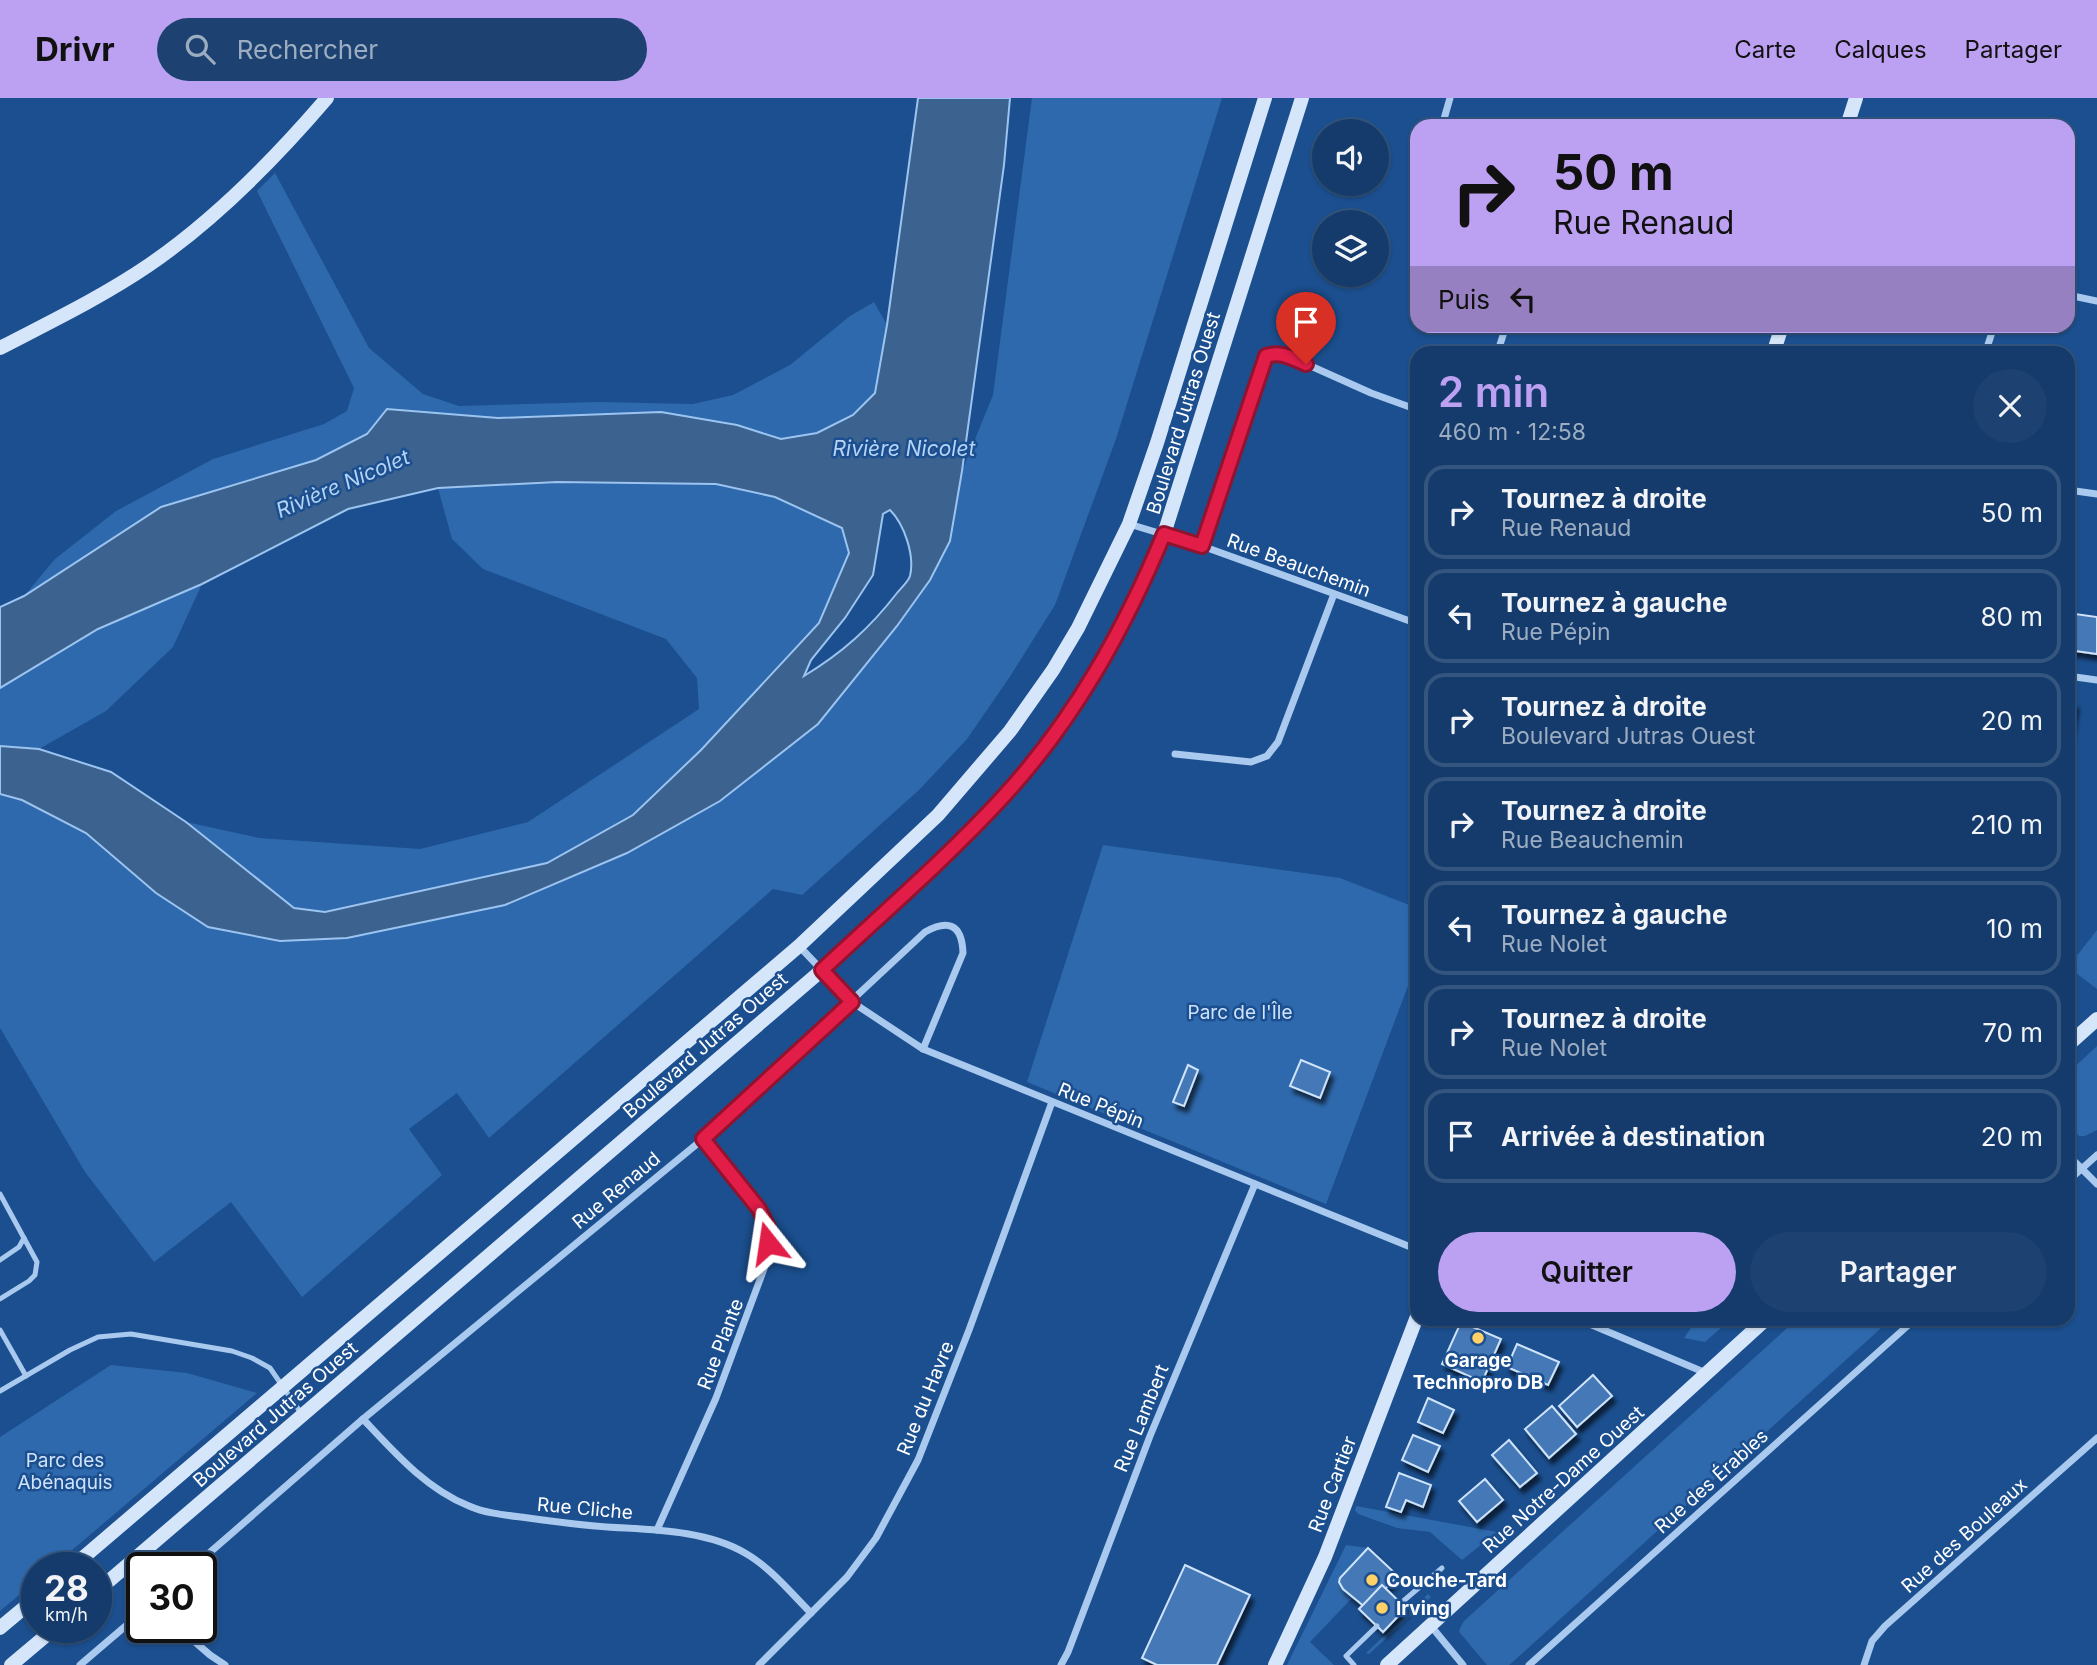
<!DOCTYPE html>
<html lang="fr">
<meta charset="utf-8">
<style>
body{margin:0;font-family:Inter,sans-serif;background:#1d4271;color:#f1f3f6;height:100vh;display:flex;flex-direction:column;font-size:26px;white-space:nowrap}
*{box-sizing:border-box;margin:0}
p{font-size:23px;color:#9dadc1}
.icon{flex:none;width:38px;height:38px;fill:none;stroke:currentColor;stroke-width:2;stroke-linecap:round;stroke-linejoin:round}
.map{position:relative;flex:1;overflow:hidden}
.drawer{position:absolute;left:1410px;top:248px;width:665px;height:980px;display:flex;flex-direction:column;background:#143b6b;border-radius:21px;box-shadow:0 2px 5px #0004,0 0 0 2px #33557e}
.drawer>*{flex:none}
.guide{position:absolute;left:1410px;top:21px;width:665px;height:214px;border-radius:21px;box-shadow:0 2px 5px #0004,0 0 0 2px #33557e;background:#bca0f2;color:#111;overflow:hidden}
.tools{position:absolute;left:1312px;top:21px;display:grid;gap:14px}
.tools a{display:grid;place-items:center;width:77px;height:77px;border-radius:50%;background:#143b6b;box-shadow:0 2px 5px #0004,0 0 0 2px #33557e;font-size:35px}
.speed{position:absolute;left:21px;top:1454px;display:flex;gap:14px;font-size:35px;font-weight:700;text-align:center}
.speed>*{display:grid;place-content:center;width:91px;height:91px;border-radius:50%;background:#143b6b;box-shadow:0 2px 5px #0004,0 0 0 2px #33557e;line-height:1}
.speed small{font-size:18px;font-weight:400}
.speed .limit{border:4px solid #111;border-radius:10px;background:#fff;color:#111}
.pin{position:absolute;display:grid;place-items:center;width:60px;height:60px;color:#fff;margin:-72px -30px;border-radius:50% 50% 50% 0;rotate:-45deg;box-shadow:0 0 7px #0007}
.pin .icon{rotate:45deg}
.me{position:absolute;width:77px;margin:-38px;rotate:345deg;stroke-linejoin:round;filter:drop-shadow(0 0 5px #0008)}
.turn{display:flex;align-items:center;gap:24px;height:147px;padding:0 28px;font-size:32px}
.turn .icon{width:91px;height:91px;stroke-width:2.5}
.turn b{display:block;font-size:49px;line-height:60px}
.then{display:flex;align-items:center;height:66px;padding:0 28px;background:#0003;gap:14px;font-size:26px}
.round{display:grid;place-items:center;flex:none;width:74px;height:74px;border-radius:37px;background:#1d4271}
.headline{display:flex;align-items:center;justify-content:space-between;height:119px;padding:0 28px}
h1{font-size:42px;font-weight:600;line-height:52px;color:#bca0f2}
.primary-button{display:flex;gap:14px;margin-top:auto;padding:14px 28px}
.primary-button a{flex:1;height:80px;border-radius:42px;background:#bca0f2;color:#111;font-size:28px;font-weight:600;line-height:80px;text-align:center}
.primary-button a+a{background:#1d4271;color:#f1f3f6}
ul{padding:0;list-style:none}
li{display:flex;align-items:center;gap:21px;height:94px;margin:0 14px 10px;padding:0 14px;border:4px solid #33557e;border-radius:21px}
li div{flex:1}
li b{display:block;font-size:26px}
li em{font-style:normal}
header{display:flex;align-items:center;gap:42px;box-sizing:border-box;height:98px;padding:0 35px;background:#bca0f2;color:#111}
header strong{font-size:33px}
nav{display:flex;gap:38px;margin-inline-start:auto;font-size:24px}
.search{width:490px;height:63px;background:#1d4271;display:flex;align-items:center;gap:18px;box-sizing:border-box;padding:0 24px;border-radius:38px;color:#9dadc1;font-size:26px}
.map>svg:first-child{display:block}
.green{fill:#2e69ad}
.water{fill:#3c6290;stroke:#9cc4f0;stroke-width:2;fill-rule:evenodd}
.building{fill:#4478b7;stroke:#cfe3fa;stroke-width:2;filter:url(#shadow)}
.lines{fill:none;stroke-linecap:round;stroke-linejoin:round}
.lane{stroke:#a9c9ee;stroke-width:5}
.street{stroke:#a9c9ee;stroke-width:7}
.secondary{stroke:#d6e6fa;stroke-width:14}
.route-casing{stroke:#92132f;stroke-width:18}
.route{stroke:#e11d48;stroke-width:12}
.poi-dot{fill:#ffd166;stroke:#1b4f8f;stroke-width:2.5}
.labels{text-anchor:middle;stroke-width:5;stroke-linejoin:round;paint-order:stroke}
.street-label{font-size:19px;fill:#fff;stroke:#1b4f8f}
.park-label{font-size:19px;fill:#cfe3fa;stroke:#1b4f8f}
.poi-label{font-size:19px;font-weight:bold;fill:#fff;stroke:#1b4f8f;text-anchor:start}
.water-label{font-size:21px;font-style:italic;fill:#b5d3f5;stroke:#1b4f8f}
</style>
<header>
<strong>Drivr</strong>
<div class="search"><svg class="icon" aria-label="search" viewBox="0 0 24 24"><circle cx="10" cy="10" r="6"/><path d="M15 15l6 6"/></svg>Rechercher</div>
<nav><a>Carte</a><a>Calques</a><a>Partager</a></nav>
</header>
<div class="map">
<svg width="2097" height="1567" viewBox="0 0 2097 1567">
<defs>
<filter id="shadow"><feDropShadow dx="3.5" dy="6" stdDeviation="2" flood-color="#0009"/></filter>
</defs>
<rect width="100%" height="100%" fill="#1b4f8f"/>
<g class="green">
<path d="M 1032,0 L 1222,0 L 1116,341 L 1055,507 L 1011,577 L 967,641 L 919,692 L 802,797 L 773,791 L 489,1040 L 457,995 L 409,1031 L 442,1077 L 302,1199 L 231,1104 L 154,1164 L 85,1074 L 0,930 L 0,696 L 22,702 L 86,735 L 156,795 L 208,829 L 280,843 L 347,840 L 505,807 L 627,755 L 720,703 L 818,626 L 897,528 L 930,482 L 950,443 L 962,373 L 993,297 Z"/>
<path d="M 275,75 L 369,250 L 423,296 L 459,308 L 599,304 L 693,306 L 733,297 L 790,267 L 850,218 L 874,204 L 887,227 L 875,295 L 853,317 L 817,335 L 781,341 L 737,327 L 498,320 L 388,311 L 367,336 L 316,362 L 274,376 L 24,498 L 55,461 L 116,413 L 213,361 L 324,326 L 347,313 L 354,290 L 257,93 Z"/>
<path d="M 557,384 L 716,386 L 775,399 L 842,430 L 849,455 L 819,525 L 701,652 L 633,717 L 547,765 L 325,814 L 295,810 L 186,724 L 259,740 L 420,751 L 528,724 L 699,611 L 697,580 L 666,541 L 483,471 L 452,441 L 438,390 Z"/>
<path d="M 202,486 L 173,549 L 106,613 L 39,651 L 0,648 L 0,590 L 98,531 Z"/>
<path d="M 1103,747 L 1340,780 L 1417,810 L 1417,864 L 1326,1106 L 1027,984 Z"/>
<path d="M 2097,832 L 2097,891 L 2068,869 Z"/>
<path d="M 2097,948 L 2097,1032 L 2085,1038 L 2079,1038 L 2069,1026 L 2069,974 Z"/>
<path d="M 1691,1222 L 1730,1222 L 1705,1244 L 1684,1240 L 1695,1224 Z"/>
<path d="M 1796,1222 L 1890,1222 L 1515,1562 L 1509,1567 L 1487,1567 L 1460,1535 L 1459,1532 L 1464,1523 Z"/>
<path d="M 111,1267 L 187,1275 L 257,1295 L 51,1470 L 37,1470 L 37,1482 L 0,1513 L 0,1339 Z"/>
<path d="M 1356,1408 L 1497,1434 L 1462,1462 L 1430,1434 L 1397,1430 L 1358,1416 L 1355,1412 Z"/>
<path d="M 1346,1447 L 1368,1450 L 1340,1479 L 1339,1484 L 1353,1499 L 1310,1544 L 1334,1567 L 1287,1567 Z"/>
<path d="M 1428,1496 L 1431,1499 L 1369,1556 L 1366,1555 Z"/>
</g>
<path class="water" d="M 918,0 L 1010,0 L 1004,67 L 962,373 L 950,443 L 930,482 L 897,528 L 818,626 L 720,703 L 627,755 L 505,807 L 347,840 L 280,843 L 208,829 L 156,795 L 86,735 L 22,702 L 0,696 L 0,648 L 39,651 L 111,674 L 186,724 L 294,810 L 325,814 L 547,765 L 633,717 L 701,652 L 819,525 L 849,455 L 842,430 L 775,399 L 716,386 L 557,384 L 438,390 L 348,411 L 202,486 L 98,531 L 0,590 L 0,509 L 24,498 L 161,409 L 316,362 L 367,336 L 387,311 L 498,320 L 661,314 L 737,327 L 781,341 L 817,335 L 853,317 L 875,295 L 887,227 ZM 890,412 C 904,426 915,457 910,478 C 908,484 901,490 897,495 C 870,530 842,555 804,578 L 811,562 L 845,520 L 873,477 L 883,416 Z"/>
<g class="building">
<path d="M 2068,515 L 2097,519 L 2097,556 L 2068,552 Z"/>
<path d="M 2068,604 L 2075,605 L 2068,645 Z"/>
<path d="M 1301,962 L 1330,974 L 1320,1000 L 1290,988 Z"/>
<path d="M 1188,967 L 1198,972 L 1184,1008 L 1173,1004 Z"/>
<path d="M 1461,1224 L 1501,1241 L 1482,1284 L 1442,1266 Z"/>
<path d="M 1517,1246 L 1559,1264 L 1548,1287 L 1507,1269 Z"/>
<path d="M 1593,1277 L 1612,1298 L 1577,1329 L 1559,1308 Z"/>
<path d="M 1428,1300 L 1454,1312 L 1443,1335 L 1418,1324 Z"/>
<path d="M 1552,1308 L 1576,1336 L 1549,1360 L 1525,1331 Z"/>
<path d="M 1413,1337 L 1440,1348 L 1428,1374 L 1402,1362 Z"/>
<path d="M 1509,1342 L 1537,1375 L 1520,1389 L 1492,1357 Z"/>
<path d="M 1399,1375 L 1431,1387 L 1423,1409 L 1406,1402 L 1401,1414 L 1386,1409 Z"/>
<path d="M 1485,1381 L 1503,1402 L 1477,1424 L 1459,1403 Z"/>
<path d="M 1368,1450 L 1398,1478 L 1366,1510 L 1343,1491 L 1339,1484 L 1340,1480 Z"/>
<path d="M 1185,1467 L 1250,1497 L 1217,1567 L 1157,1567 L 1142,1560 Z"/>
<path d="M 1382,1487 L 1406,1510 L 1383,1534 L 1359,1511 Z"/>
</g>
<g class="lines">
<g class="lane">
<path d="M 0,1096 L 37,1164 L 35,1177 L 29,1183 L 0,1201"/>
<path d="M 0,1162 L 19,1149 L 24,1140"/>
<path d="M 0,1232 L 26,1278"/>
<path d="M 0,1293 L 70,1252 L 98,1239 L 131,1236 L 232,1253 L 252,1260 L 270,1270 L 301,1315"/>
<path d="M 1401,1505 L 1442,1470"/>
<path d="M 1354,1567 L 1346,1558 L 1377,1528"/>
</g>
<g class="street">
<path d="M 1442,28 L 1450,0"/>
<path d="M 2068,197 L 2097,203"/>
<path d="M 1497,256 L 1506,228"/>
<path d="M 1985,256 L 1994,228"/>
<path d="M 2068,392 L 2097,396"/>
<path d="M 1129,426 L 1202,448 L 1418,526"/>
<path d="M 1202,448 L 1266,258 L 1273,256 L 1284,256 L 1371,295 L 1418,312"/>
<path d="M 2068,578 L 2097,582"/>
<path d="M 1175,656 L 1251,664 L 1267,658 L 1278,644 L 1334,496"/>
<path d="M 799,848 L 852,904 L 923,951 L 1418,1152"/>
<path d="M 2068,1057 L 2097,1086"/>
<path d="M 2068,1083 L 2097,1057"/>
<path d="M 1580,1222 L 1706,1275"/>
<path d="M 363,1321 C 394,1354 426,1391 469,1408 C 485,1415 504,1417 521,1419 C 556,1424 591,1429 626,1430 C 664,1432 711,1435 745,1455 C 770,1469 791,1495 811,1515"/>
<path d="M 657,1432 L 716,1300 L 768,1160 L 768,1129 L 759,1111 L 703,1041"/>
<path d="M 192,1470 L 363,1321 L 703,1041 L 925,834 C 948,821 962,826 963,855 L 923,951"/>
<path d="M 1431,1528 L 1463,1567"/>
<path d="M 179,1530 L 210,1557 L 225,1567"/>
<path d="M 80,1567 L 142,1514"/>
<path d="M 759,1567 L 847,1479 L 876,1440 L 918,1362 L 969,1232 L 1052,1004"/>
<path d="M 1061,1567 L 1068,1554 L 1150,1338 L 1255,1086"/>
<path d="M 1529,1567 L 1914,1222"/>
<path d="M 1864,1567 L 1872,1543 L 1885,1528 L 2097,1340"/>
</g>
<g class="secondary">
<path d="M 1847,28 L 1856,0"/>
<path d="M 0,250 C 50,224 102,199 149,167 C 216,121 274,62 327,0"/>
<path d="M 1773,256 L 1782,228"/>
<path d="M 2068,947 L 2097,921"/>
<path d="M 71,1470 L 799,848 L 938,717 L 1010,633 L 1053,572 L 1078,530 L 1129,426 L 1157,345 L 1265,0"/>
<path d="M 96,1494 L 822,872 L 954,749 L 1004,698 L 1037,658 L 1090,584 L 1120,533 L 1164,436 L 1302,0"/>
<path d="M 0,1530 L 37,1499"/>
<path d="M 11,1567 L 55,1530"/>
<path d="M 1275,1567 L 1325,1459 L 1418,1216"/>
<path d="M 1387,1567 L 1765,1222"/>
</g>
</g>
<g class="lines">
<defs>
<path id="route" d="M 768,1145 L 768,1129 L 759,1111 L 703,1041 L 852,904 L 822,872 C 883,815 947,760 1003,699 C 1074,622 1124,532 1164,436 L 1202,448 L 1266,258 C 1281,253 1292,260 1306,266"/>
</defs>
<use href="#route" class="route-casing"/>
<use href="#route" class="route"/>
</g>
<g class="poi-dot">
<circle cx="1478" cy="1240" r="7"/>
<circle cx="1372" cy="1482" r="7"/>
<circle cx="1382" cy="1510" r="7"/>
</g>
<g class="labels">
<g class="street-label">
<text transform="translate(1183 315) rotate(-73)" y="7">Boulevard Jutras Ouest</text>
<text transform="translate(1299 467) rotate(20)" y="7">Rue Beauchemin</text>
<text transform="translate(705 947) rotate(-41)" y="7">Boulevard Jutras Ouest</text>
<text transform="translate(1101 1007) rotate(22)" y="7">Rue Pépin</text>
<text transform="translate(616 1092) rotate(-40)" y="7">Rue Renaud</text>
<text transform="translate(720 1246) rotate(-69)" y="7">Rue Plante</text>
<text transform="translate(925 1300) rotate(-68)" y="7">Rue du Havre</text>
<text transform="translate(275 1316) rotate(-41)" y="7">Boulevard Jutras Ouest</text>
<text transform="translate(1141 1320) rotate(-68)" y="7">Rue Lambert</text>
<text transform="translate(1563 1381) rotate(-42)" y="7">Rue Notre-Dame Ouest</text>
<text transform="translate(1711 1383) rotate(-42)" y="7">Rue des Érables</text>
<text transform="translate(1332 1386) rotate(-69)" y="7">Rue Cartier</text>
<text transform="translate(585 1410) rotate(5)" y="7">Rue Cliche</text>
<text transform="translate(1964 1437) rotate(-42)" y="7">Rue des Bouleaux</text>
</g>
<g class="park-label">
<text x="1240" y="921">Parc de l'Île</text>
<text x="65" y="1369">Parc des<tspan x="65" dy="22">Abénaquis</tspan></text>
</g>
<g class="poi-label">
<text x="1478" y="1269" text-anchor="middle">Garage<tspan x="1478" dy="22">Technopro DB</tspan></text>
<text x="1386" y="1489">Couche-Tard</text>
<text x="1396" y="1517">Irving</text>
</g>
<g class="water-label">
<text x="904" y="358">Rivière Nicolet</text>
<text transform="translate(343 386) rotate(-23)" y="7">Rivière Nicolet</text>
</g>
</g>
</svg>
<div class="tools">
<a><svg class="icon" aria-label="sound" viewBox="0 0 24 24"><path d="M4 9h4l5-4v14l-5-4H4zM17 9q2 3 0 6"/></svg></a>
<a><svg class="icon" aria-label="layers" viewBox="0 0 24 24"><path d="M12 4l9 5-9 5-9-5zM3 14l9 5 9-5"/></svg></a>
</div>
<div class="speed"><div>28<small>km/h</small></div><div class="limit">30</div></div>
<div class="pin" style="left:1306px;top:266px;background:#d93025"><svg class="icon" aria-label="arrive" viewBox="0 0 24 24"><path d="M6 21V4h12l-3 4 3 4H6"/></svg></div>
<svg class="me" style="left:768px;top:1145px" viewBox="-20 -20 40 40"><path d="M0-17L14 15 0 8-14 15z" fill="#e11d48" stroke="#fff" stroke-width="4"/></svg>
<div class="guide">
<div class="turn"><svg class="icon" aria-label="right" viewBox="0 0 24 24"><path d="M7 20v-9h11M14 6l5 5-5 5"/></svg><div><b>50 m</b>Rue Renaud</div></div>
<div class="then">Puis<svg class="icon" aria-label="left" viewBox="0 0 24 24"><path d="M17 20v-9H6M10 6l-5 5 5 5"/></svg></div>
</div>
<section class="drawer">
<div class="headline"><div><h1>2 min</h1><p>460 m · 12:58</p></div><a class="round"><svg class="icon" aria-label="close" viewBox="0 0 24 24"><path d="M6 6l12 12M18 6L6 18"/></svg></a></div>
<ul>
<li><svg class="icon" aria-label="right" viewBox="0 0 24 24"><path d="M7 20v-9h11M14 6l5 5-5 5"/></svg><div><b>Tournez à droite</b><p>Rue Renaud</p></div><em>50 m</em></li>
<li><svg class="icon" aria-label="left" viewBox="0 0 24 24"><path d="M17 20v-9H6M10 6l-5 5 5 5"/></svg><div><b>Tournez à gauche</b><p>Rue Pépin</p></div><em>80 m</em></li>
<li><svg class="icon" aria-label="right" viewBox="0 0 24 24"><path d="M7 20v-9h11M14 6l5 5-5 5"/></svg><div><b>Tournez à droite</b><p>Boulevard Jutras Ouest</p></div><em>20 m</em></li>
<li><svg class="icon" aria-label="right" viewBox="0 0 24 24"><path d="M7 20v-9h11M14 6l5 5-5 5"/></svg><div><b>Tournez à droite</b><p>Rue Beauchemin</p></div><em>210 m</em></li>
<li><svg class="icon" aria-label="left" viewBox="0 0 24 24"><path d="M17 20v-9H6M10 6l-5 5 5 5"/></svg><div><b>Tournez à gauche</b><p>Rue Nolet</p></div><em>10 m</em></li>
<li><svg class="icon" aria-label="right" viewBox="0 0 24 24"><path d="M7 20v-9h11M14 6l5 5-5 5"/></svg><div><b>Tournez à droite</b><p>Rue Nolet</p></div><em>70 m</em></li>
<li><svg class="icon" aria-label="arrive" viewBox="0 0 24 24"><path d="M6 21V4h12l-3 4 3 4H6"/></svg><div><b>Arrivée à destination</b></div><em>20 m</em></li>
</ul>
<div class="primary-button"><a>Quitter</a><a>Partager</a></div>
</section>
</div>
